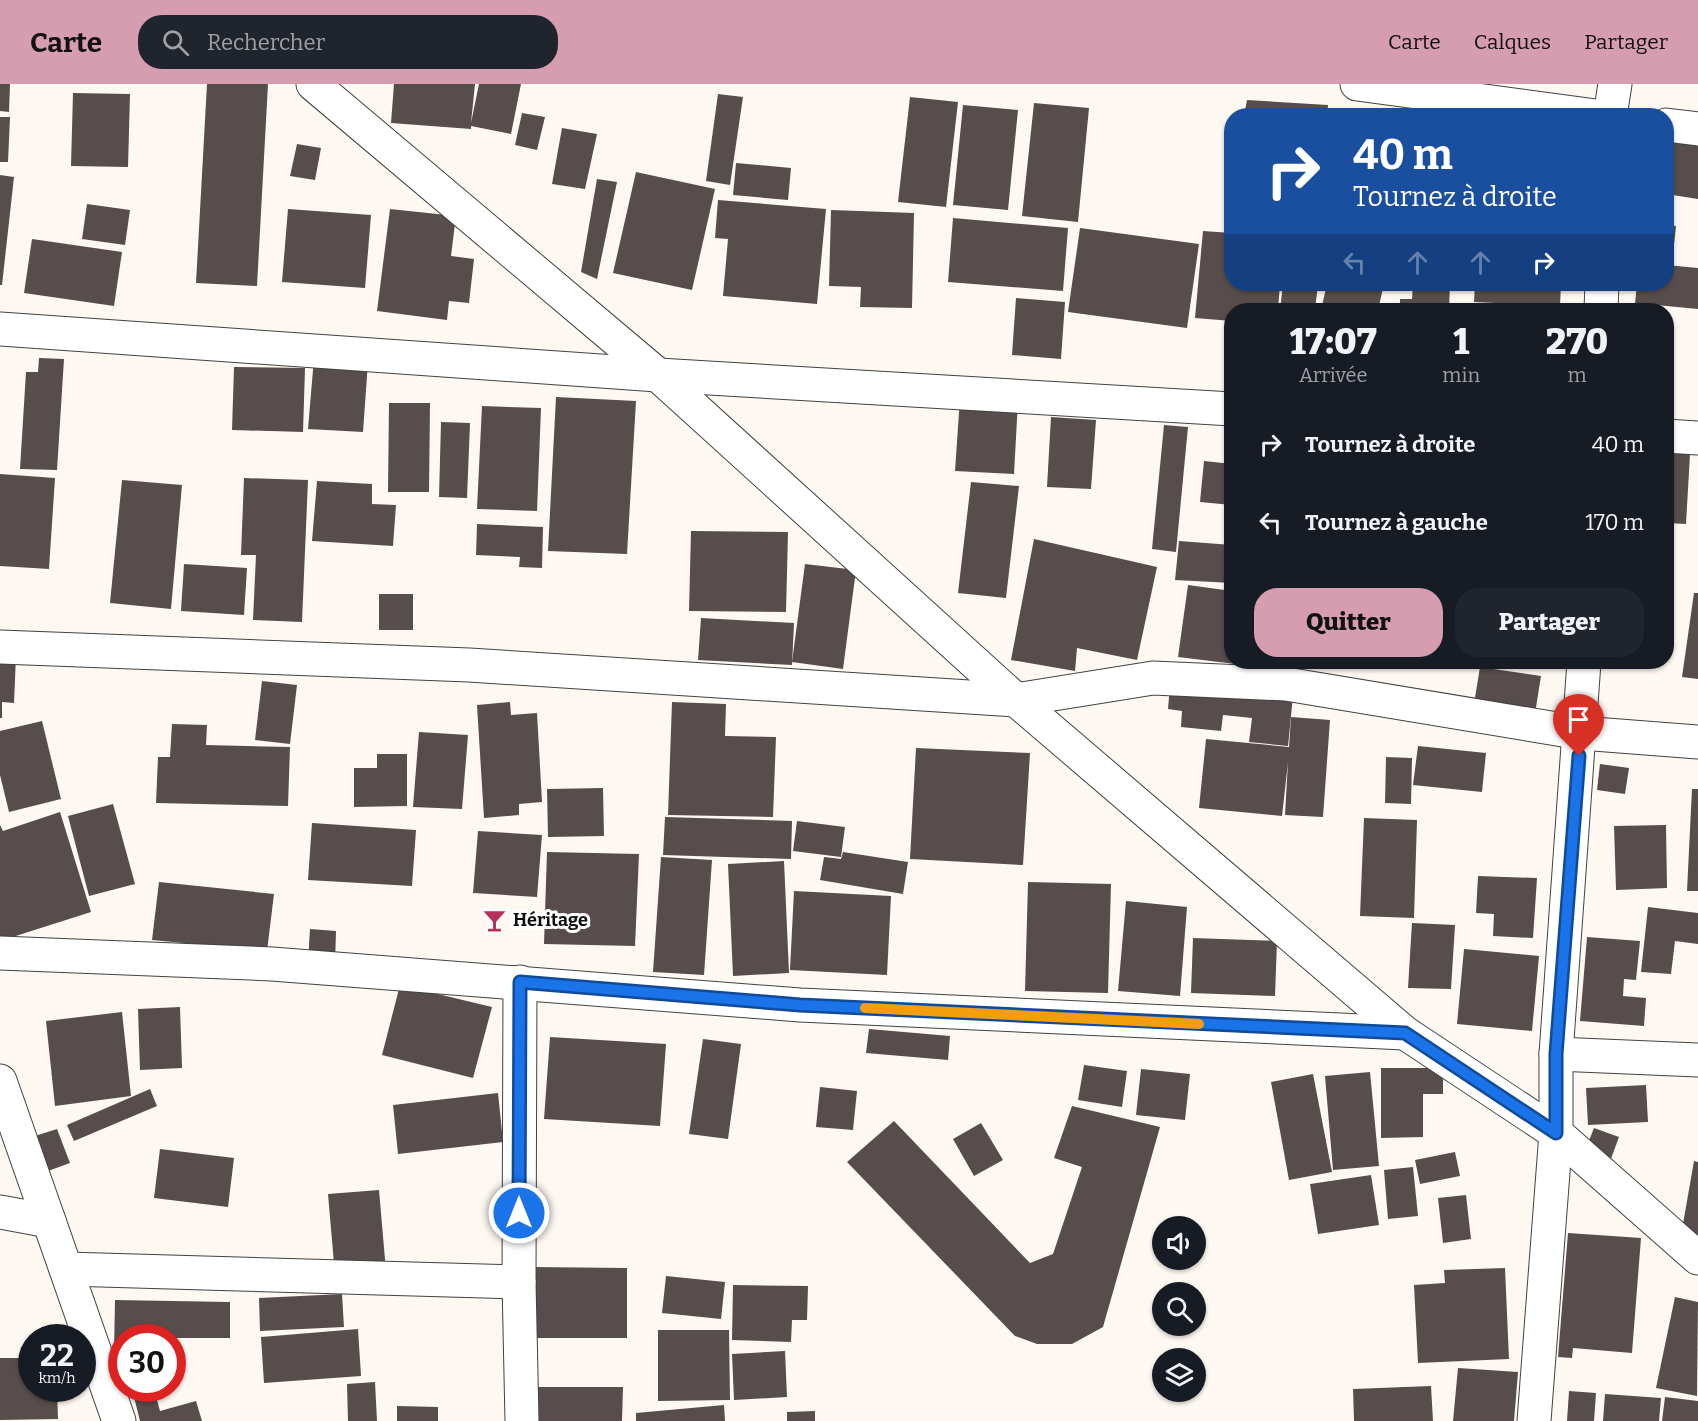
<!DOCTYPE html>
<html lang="fr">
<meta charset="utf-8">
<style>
body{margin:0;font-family:Bitter,serif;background:#20242c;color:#f1f3f6;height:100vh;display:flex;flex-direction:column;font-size:22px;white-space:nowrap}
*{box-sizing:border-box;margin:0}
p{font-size:20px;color:#9ea1a6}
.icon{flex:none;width:33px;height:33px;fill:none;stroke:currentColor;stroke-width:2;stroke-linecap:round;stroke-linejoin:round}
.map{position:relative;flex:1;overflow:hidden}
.drawer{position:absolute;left:1224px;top:219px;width:450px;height:366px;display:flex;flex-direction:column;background:#171b24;border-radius:24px;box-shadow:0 2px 4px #0004}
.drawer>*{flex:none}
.top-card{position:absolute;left:1224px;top:24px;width:450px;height:183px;border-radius:24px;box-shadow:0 2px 4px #0004;background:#1a4fa0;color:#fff;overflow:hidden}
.fabs{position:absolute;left:1152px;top:1132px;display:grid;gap:12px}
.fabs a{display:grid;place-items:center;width:54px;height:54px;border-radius:50%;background:#171b24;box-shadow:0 2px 4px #0004;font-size:30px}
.speed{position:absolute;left:18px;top:1240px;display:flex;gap:12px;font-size:30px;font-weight:700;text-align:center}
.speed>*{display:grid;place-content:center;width:78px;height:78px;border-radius:50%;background:#171b24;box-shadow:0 2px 4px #0004;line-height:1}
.speed small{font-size:15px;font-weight:400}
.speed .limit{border:9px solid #d22;background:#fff;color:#111}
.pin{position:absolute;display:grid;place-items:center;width:51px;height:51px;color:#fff;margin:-62px -26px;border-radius:50% 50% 50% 0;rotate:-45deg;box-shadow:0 0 6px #0007}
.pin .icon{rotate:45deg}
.me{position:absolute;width:66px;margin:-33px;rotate:0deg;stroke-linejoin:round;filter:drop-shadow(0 0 4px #0008)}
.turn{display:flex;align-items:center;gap:21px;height:126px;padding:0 30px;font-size:27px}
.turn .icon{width:78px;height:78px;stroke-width:2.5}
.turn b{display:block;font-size:42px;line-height:51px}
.lanes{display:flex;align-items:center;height:57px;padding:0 30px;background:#0003;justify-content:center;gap:30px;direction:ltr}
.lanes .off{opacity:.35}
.eta{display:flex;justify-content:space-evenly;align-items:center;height:102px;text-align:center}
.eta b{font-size:36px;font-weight:800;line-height:42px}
.action{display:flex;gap:12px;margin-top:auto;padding:12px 30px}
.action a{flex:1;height:69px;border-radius:24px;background:#d69cb0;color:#111;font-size:24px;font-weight:800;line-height:69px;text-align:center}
.action a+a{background:#20242c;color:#f1f3f6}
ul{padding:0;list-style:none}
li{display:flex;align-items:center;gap:18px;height:78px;padding:0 30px}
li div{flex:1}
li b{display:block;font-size:22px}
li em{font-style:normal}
header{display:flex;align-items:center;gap:36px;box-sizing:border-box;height:84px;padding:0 30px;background:#d69cb0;color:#111}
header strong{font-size:28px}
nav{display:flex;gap:33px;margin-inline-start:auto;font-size:21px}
.search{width:420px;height:54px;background:#20242c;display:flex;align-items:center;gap:15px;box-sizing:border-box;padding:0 21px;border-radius:24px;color:#9ea1a6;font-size:22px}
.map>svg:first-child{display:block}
.building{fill:#574d4c}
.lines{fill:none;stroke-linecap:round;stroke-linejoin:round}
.minor-casing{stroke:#424242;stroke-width:35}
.minor{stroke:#fff;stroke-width:33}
.route-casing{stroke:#114b97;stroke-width:15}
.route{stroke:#1a73e8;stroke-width:10}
.slow{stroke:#f59e0b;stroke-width:10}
.labels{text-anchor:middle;stroke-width:6;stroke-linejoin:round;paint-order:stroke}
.poi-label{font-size:18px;font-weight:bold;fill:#0f0f0f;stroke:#fff;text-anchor:start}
</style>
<header>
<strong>Carte</strong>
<div class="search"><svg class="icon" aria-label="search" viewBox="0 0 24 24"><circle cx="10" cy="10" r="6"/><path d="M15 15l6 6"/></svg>Rechercher</div>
<nav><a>Carte</a><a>Calques</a><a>Partager</a></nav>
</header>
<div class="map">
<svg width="1698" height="1337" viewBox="0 0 1698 1337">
<rect width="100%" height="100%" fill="#fef8f2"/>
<g class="building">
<path d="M 0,0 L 10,0 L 9,28 L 0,27 Z"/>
<path d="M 207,0 L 268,0 L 257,202 L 196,199 Z"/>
<path d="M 394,0 L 475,0 L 471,39 L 479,0 L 521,0 L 511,50 L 471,42 L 471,45 L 391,39 Z"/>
<path d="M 73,9 L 130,10 L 128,83 L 71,82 Z"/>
<path d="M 718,10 L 743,13 L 730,101 L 706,97 Z"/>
<path d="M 910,13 L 958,18 L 946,123 L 898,118 Z"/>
<path d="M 1247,16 L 1328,21 L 1327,32 L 1244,32 Z"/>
<path d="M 1034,19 L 1089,24 L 1078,138 L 1022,132 Z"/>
<path d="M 963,21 L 1018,26 L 1008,126 L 953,121 Z"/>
<path d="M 522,29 L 545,33 L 537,66 L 515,61 Z"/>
<path d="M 0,33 L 10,33 L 8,78 L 0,78 Z"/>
<path d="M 562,44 L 597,50 L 585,105 L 552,100 Z"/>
<path d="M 1672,53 L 1698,57 L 1698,115 L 1666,110 Z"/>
<path d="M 297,60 L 321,64 L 315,96 L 290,92 Z"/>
<path d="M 736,79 L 791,84 L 788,116 L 733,111 Z"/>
<path d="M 636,88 L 715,105 L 692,206 L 613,189 Z"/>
<path d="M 0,91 L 14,93 L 2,201 L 0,201 Z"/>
<path d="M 597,95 L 617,98 L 597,195 L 581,188 Z"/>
<path d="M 718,116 L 826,125 L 817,220 L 723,212 L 728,155 L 715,154 Z"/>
<path d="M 87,120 L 130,126 L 125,161 L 82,155 Z"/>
<path d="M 288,125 L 371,131 L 365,204 L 282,198 Z"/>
<path d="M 390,125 L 456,132 L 451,172 L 474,175 L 469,219 L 449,217 L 447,236 L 377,227 Z"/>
<path d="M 831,126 L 914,129 L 912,224 L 860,223 L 861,203 L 829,202 Z"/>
<path d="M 953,134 L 1068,144 L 1063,207 L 948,198 Z"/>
<path d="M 1666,141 L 1676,142 L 1673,170 L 1666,169 Z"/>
<path d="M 1080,144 L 1199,160 L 1187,244 L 1068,228 Z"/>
<path d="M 1203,147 L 1232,149 L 1232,200 L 1280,200 L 1278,226 L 1232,226 L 1232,237 L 1195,234 Z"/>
<path d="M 32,155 L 122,168 L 114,222 L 24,209 Z"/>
<path d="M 1666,181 L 1698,184 L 1698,225 L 1635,219 L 1637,200 L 1666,200 Z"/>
<path d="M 1283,200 L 1318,200 L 1315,226 L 1280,226 Z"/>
<path d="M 1327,200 L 1384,200 L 1378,226 L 1321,226 Z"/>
<path d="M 1413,200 L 1450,200 L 1449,226 L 1400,226 L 1400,215 L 1412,215 Z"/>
<path d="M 1475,200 L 1561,200 L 1560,222 L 1474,218 Z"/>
<path d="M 1016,214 L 1065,218 L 1061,275 L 1012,271 Z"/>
<path d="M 39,274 L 64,275 L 57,386 L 20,385 L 26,288 L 38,288 Z"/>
<path d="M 314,274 L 368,278 L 363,348 L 308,345 Z"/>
<path d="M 234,283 L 305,284 L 303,348 L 232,346 Z"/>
<path d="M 556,313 L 636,317 L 627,470 L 548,467 Z"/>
<path d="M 960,314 L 1018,317 L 1014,390 L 955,387 Z"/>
<path d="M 389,319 L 430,319 L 429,408 L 388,408 Z"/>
<path d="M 482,322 L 541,324 L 537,427 L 477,425 Z"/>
<path d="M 1051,333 L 1096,336 L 1091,405 L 1047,403 Z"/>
<path d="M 441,338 L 470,339 L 467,414 L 439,413 Z"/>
<path d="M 1164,341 L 1188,343 L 1176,468 L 1152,465 Z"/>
<path d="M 1666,369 L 1690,370 L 1686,440 L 1666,439 Z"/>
<path d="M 1204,377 L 1232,380 L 1232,421 L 1200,418 Z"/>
<path d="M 0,390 L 55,394 L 49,485 L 0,482 Z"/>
<path d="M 244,394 L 308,396 L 302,538 L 253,536 L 256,471 L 241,471 Z"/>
<path d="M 122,396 L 182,401 L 171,525 L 110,519 Z"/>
<path d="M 317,397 L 372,400 L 372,420 L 396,421 L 393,462 L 312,457 Z"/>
<path d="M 971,398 L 1019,402 L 1006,514 L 958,509 Z"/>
<path d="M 477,440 L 543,443 L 542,484 L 519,483 L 520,473 L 476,471 Z"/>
<path d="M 691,447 L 788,448 L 786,528 L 689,527 Z"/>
<path d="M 1034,455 L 1157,483 L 1137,576 L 1077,564 L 1075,587 L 1011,576 Z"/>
<path d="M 1179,457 L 1232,461 L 1232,499 L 1175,496 Z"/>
<path d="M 184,480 L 247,484 L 244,531 L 181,527 Z"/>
<path d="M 805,480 L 856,486 L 843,585 L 792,578 Z"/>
<path d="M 1188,501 L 1232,507 L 1232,578 L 1261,578 L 1260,583 L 1178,573 Z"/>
<path d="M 1694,509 L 1698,509 L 1698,595 L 1682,593 Z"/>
<rect x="379" y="510" width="34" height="36"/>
<path d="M 701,534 L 794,539 L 792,581 L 698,576 Z"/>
<path d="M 0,572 L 16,572 L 14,619 L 2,618 L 2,634 L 0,634 Z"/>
<path d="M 1480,583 L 1541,592 L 1534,636 L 1473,626 Z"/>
<path d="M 262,597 L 297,601 L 290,660 L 255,656 Z"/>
<path d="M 1170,601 L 1293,612 L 1288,662 L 1249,658 L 1252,634 L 1223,631 L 1221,647 L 1181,643 L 1182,627 L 1168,625 Z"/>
<path d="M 510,618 L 511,631 L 537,629 L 542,718 L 519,720 L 519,731 L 484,734 L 477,621 Z"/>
<path d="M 672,618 L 726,620 L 725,652 L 776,653 L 773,733 L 668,731 Z"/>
<path d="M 1291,633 L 1330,636 L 1323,733 L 1285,731 L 1288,678 L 1282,732 L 1199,724 L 1206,655 L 1289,663 Z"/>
<path d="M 42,637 L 61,715 L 9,728 L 0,691 L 0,647 Z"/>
<path d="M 172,640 L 207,641 L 206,661 L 290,663 L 288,722 L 156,719 L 158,673 L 170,673 Z"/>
<path d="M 419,648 L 468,651 L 462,725 L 413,723 Z"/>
<path d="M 1418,662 L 1486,669 L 1482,708 L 1413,701 Z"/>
<path d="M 916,664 L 1030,669 L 1023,781 L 910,775 Z"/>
<path d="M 377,670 L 407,670 L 407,722 L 354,723 L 354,684 L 377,684 Z"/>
<path d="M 1386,673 L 1412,674 L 1411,720 L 1385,719 Z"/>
<path d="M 1600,680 L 1629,684 L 1625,710 L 1597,706 Z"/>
<path d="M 603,704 L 604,752 L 548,753 L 547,705 Z"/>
<path d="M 1692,705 L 1698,705 L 1698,807 L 1687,807 Z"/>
<path d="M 113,720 L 135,800 L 89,812 L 68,732 Z"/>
<path d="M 60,728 L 91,828 L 0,857 L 0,741 L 3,747 Z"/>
<path d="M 665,733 L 792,737 L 791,775 L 663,771 Z"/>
<path d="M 1364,734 L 1417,736 L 1414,834 L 1360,832 Z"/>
<path d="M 797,737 L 845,743 L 841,773 L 793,767 Z"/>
<path d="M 312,739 L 416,746 L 412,802 L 308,796 Z"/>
<path d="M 1666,741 L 1667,804 L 1616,806 L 1614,742 Z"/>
<path d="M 478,747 L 542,751 L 537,813 L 473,809 Z"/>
<path d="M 547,768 L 639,770 L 635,862 L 544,860 Z"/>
<path d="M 843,768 L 908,778 L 903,810 L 820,796 L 824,773 L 841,775 Z"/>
<path d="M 661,773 L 712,776 L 704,891 L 653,888 Z"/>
<path d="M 784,777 L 789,889 L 733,892 L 728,780 Z"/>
<path d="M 1478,792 L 1537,794 L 1533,854 L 1493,852 L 1494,830 L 1476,829 Z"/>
<path d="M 159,798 L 274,810 L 267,867 L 152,856 Z"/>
<path d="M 1028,798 L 1111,800 L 1108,909 L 1025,907 Z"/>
<path d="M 794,807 L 891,812 L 887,891 L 790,886 Z"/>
<path d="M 1126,817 L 1187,823 L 1180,912 L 1118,907 Z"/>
<path d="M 1648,823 L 1698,829 L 1698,860 L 1675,857 L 1671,890 L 1641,888 Z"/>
<path d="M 1412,839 L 1455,841 L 1451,905 L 1408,904 Z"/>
<path d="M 310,845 L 336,847 L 335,879 L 308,878 Z"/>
<path d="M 1587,853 L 1640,857 L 1636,896 L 1624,895 L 1623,912 L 1646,914 L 1644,942 L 1580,937 Z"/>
<path d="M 1193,854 L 1277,857 L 1275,912 L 1191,909 Z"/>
<path d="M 1464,865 L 1539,872 L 1532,947 L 1457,940 Z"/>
<path d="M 400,901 L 492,923 L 473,994 L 382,971 Z"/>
<path d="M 180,923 L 182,984 L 140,986 L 138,925 Z"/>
<path d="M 122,928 L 131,1012 L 55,1022 L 46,937 Z"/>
<path d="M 869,945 L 950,952 L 948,976 L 866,969 Z"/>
<path d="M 550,953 L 666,960 L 660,1042 L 544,1035 Z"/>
<path d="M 703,955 L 741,960 L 728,1055 L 689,1050 Z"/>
<path d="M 1084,981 L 1127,987 L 1122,1023 L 1078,1016 Z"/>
<path d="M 1381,984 L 1443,984 L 1443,1010 L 1423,1010 L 1423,1053 L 1381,1054 Z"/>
<path d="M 1141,985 L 1190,990 L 1185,1036 L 1136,1031 Z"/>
<path d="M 1370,988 L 1379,1082 L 1333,1086 L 1325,992 Z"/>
<path d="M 1313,990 L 1332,1088 L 1289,1096 L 1271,998 Z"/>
<path d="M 1646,1001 L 1648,1038 L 1588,1041 L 1586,1004 Z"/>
<path d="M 820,1003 L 857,1007 L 853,1046 L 816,1043 Z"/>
<path d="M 150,1005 L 157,1022 L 74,1057 L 67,1041 Z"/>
<path d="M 498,1009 L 503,1058 L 398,1070 L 393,1021 Z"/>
<path d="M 1072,1022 L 1160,1043 L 1103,1243 L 1072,1260 L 1037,1260 L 1015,1252 L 847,1078 L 894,1037 L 1030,1179 L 1053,1170 L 1082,1083 L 1054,1074 Z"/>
<path d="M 981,1039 L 1003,1076 L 974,1092 L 953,1055 Z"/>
<path d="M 1594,1044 L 1619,1053 L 1609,1080 L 1583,1072 Z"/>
<path d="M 57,1045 L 70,1079 L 48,1087 L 35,1052 Z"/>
<path d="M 160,1065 L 234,1074 L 228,1123 L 154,1114 Z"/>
<path d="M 1455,1068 L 1460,1092 L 1420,1100 L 1415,1076 Z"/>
<path d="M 1694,1077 L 1698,1078 L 1698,1161 L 1680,1157 Z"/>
<path d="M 1413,1083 L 1418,1132 L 1388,1135 L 1384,1086 Z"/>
<path d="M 1371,1091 L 1379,1141 L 1318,1150 L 1310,1100 Z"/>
<path d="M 379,1106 L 386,1187 L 335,1191 L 328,1110 Z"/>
<path d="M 1466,1111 L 1471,1155 L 1443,1159 L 1438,1114 Z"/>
<path d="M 1568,1149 L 1641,1154 L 1632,1269 L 1573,1264 L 1572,1274 L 1558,1273 Z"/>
<path d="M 532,1183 L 627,1184 L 627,1254 L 531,1254 Z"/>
<path d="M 1505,1184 L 1509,1275 L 1418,1279 L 1414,1201 L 1445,1199 L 1444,1186 Z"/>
<path d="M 666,1192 L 725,1198 L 721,1235 L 662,1229 Z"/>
<path d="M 733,1201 L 808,1202 L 807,1236 L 792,1236 L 791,1258 L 732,1256 Z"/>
<path d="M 342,1210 L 344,1243 L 260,1247 L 259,1214 Z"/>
<path d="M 1675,1213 L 1698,1218 L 1697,1312 L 1656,1304 Z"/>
<path d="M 115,1216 L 230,1218 L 230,1254 L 122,1254 L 122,1268 L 114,1268 Z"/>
<path d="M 358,1245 L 361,1292 L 264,1299 L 261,1253 Z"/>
<path d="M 658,1246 L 729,1246 L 730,1316 L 658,1317 Z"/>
<path d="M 785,1267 L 787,1313 L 734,1316 L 732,1270 Z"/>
<path d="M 0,1274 L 32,1274 L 32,1305 L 57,1305 L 58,1335 L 0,1336 Z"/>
<path d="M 1458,1284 L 1518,1288 L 1514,1337 L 1453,1337 Z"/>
<path d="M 375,1298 L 377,1337 L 348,1337 L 347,1300 Z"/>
<path d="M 1431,1302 L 1433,1337 L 1354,1337 L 1353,1305 Z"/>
<path d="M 536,1303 L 623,1303 L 622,1337 L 535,1337 Z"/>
<path d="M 149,1305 L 154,1305 L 160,1327 L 196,1317 L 202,1337 L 140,1337 L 133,1309 Z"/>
<path d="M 1569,1307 L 1596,1309 L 1594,1337 L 1567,1337 Z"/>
<path d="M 1605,1310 L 1661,1314 L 1659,1337 L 1603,1337 Z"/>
<path d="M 1665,1313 L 1698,1317 L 1698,1337 L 1662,1337 Z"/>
<path d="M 724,1321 L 725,1337 L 636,1337 L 636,1329 Z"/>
<path d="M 397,1322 L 438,1323 L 438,1337 L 397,1337 Z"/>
<path d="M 815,1327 L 815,1337 L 787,1337 L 787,1328 Z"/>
</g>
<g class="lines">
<defs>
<g id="minor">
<path d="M 313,0 L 658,291 L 1016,616 L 1405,949 L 1556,1049 L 1698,1174"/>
<path d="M 1357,0 L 1596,32"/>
<path d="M 1610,32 L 1615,0"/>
<path d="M 1666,41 L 1698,45"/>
<path d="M 1601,226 L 1602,200"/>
<path d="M 0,245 L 658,291 L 1232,325"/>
<path d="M 1666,352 L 1698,354"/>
<path d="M 0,563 L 469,581 L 1016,616 L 1153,594 L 1286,600 L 1581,649 L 1698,658"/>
<path d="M 0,869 L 272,880 L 800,921 L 1405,949"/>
<path d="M 520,898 L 519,1198 L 522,1337"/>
<path d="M 1556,970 L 1698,976"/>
<path d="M 0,997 L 119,1337"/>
<path d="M 0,1128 L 49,1137"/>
<path d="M 66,1185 L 519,1198"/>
<path d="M 1534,1337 L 1556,1049 L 1556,970 L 1584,578"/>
</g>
</defs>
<use href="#minor" class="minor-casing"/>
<use href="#minor" class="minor"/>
</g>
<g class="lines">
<defs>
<path id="route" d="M 519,1129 L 520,898 L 800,921 L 1405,949 L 1556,1049 L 1556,970 L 1579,672"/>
</defs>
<use href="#route" class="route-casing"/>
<use href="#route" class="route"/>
<path class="slow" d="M 865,924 L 1199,940"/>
</g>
<defs>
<symbol id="bar-bare" viewBox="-9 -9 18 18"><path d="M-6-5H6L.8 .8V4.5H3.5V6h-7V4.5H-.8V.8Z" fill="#b5315a" stroke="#fff" stroke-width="2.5" paint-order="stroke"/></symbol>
</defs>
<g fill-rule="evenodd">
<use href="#bar-bare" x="478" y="820" width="33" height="33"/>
</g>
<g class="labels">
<g class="poi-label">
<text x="513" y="842">Héritage</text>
</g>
</g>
</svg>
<div class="fabs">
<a><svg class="icon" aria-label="sound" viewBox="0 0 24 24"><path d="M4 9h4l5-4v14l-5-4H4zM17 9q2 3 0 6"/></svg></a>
<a><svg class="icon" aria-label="search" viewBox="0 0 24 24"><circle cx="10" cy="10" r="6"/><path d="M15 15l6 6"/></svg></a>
<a><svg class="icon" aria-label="layers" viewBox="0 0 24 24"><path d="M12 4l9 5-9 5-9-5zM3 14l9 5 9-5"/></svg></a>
</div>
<div class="speed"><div>22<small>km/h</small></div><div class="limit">30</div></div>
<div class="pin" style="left:1579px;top:672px;background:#d93025"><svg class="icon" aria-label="arrive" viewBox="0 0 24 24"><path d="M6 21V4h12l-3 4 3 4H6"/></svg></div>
<svg class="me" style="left:519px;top:1129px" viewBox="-20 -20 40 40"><circle r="17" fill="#1a73e8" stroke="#fff" stroke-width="3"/><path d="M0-11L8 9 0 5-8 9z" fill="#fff"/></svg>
<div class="top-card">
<div class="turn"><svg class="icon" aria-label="right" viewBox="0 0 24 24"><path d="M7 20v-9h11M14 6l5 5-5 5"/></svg><div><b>40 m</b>Tournez à droite</div></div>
<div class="lanes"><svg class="icon off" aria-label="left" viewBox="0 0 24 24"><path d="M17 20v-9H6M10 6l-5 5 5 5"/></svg><svg class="icon off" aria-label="ahead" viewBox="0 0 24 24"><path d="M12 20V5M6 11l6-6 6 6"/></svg><svg class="icon off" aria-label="ahead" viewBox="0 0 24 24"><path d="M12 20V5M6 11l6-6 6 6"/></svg><svg class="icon" aria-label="right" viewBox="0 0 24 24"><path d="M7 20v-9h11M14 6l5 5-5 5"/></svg></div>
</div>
<section class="drawer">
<div class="eta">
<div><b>17:07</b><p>Arrivée</p></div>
<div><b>1</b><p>min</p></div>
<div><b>270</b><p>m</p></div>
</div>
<ul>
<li><svg class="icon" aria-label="right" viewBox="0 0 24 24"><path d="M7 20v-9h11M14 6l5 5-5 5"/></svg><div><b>Tournez à droite</b></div><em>40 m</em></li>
<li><svg class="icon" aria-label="left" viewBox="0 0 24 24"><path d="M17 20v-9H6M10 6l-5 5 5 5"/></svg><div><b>Tournez à gauche</b></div><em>170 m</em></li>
</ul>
<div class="action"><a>Quitter</a><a>Partager</a></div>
</section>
</div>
